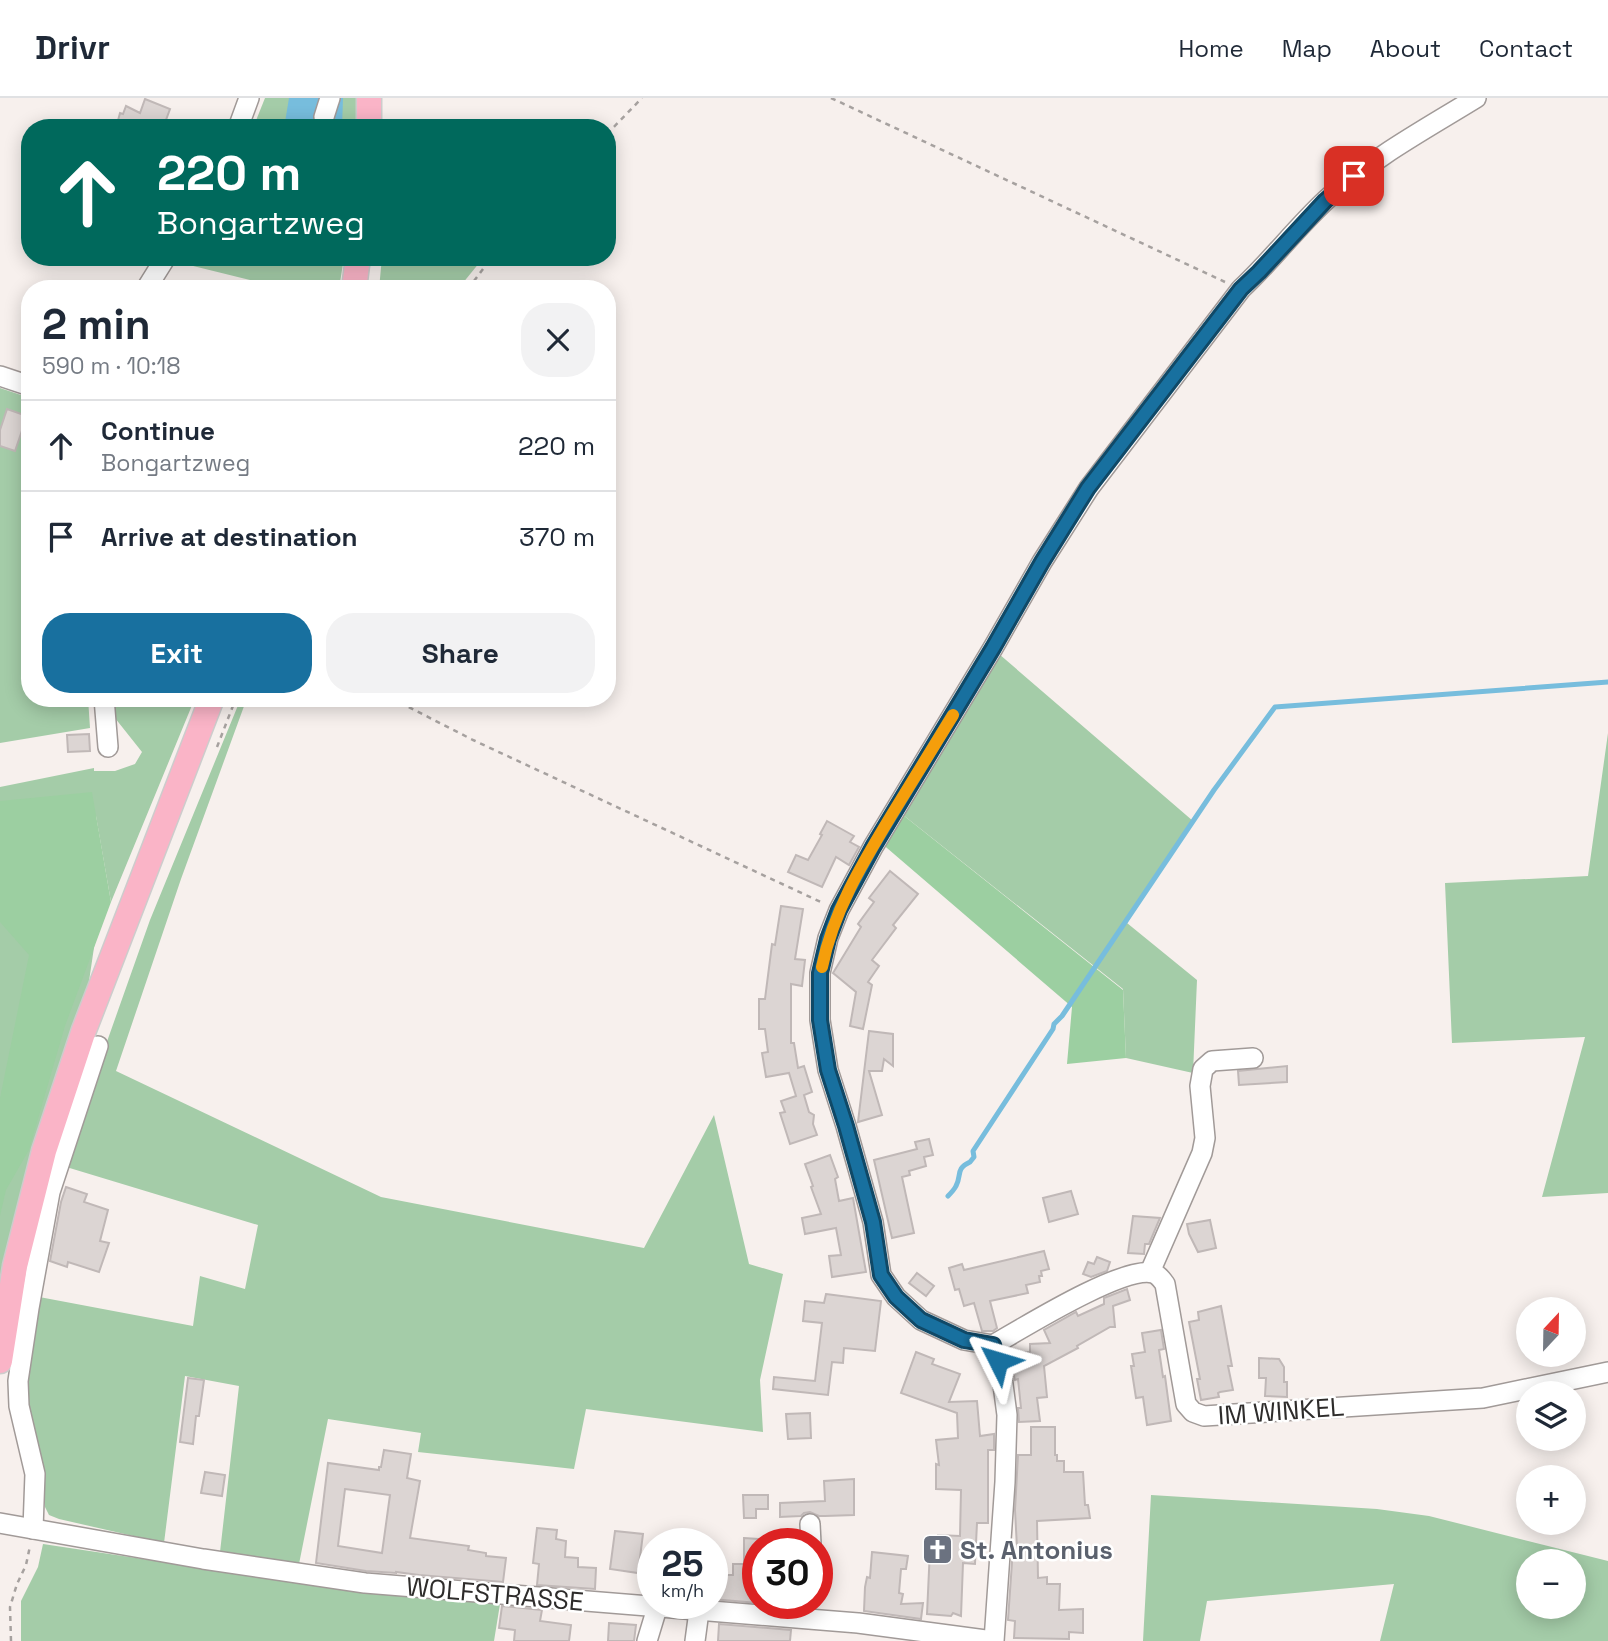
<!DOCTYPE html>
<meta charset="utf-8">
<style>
body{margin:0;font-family:"Space Grotesk",sans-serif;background:#f2f2f3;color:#1f2937;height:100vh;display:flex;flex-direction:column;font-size:26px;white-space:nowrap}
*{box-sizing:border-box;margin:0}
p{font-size:23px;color:#747a83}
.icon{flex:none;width:38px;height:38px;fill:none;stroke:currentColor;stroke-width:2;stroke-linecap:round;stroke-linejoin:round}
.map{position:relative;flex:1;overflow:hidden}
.details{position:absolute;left:21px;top:182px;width:595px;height:427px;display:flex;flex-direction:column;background:#fff;border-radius:28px;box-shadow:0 4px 18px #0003}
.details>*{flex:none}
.top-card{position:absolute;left:21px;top:21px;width:595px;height:147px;border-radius:28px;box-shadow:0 4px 18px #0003;background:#00695c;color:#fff;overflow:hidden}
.needle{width:46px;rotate:22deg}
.tools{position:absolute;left:1516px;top:1199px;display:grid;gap:14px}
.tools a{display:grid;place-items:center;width:70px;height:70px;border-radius:50%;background:#fff;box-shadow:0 4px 18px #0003;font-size:35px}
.speed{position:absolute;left:637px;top:1430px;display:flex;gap:14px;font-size:35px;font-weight:700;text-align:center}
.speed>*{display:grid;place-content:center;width:91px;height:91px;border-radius:50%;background:#fff;box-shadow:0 4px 18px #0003;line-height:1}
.speed small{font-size:18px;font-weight:400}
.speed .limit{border:10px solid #d22;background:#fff;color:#111}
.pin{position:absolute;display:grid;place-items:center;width:60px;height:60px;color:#fff;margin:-30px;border-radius:14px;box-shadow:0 4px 10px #0006}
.me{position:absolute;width:77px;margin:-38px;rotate:310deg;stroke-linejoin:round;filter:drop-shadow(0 0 5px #0008)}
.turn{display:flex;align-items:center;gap:24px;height:147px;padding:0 21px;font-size:32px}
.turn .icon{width:91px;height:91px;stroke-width:2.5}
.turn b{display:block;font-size:49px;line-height:60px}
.round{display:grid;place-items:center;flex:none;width:74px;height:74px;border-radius:28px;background:#f2f2f3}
.head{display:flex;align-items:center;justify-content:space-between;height:119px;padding:0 21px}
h1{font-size:42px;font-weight:800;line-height:52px}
.cta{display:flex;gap:14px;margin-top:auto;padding:14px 21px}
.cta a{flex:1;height:80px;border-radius:28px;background:#18709f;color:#fff;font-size:28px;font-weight:800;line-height:80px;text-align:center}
.cta a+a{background:#f2f2f3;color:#1f2937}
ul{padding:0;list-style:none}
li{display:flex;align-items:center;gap:21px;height:91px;padding:0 21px;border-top:2px solid #e0e1e3}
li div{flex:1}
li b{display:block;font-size:26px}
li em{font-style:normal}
header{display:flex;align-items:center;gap:42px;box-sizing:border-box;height:98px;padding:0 35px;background:#fff;border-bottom:2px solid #e0e1e3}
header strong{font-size:33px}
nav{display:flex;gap:38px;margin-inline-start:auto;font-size:24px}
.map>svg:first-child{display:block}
.green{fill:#a4cca8;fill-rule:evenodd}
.forest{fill:#9ccfa1}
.water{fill:#77bddd}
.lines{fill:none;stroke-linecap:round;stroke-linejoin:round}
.stream{stroke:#77bddd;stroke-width:5}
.building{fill:#dcd5d3;stroke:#c0b8b7;stroke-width:2;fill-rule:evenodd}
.minor-casing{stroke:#a19a98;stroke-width:22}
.major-casing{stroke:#cdcccc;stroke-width:27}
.path{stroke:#a6a19f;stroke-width:2.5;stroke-dasharray:5 5;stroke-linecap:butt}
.minor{stroke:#fff;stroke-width:19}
.major{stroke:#fab4c7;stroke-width:24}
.route-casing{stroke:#104967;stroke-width:18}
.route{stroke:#18709f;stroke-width:12}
.slow{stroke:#f59e0b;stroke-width:12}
.labels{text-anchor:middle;stroke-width:5;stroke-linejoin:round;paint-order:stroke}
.street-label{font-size:26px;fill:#2e2c2b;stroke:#fff}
.worship-label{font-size:26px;font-weight:bold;fill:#5b616d;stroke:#fff;text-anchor:start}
</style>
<header>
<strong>Drivr</strong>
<nav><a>Home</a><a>Map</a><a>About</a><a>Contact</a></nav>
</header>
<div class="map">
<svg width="1608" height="1543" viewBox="0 0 1608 1543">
<rect width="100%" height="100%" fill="#f7f0ed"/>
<g class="green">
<path d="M 265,0 L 358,0 L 357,30 L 253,30 Z"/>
<path d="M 185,159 L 344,159 L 339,191 L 286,191 L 181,165 Z"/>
<path d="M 382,159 L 484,159 L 458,191 L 379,191 Z"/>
<path d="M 0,290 L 30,300 L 30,600 L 88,600 L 90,630 L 0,645 Z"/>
<path d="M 999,556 L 1193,723 L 1127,825 L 1197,882 L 1193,975 L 1126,960 L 1123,891 L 898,713 Z"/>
<path d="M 113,600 L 195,600 L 111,804 L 96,718 L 96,836 L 84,917 L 0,1192 L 0,689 L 94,670 L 94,673 L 115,673 L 135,666 L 142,654 L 115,620 Z"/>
<path d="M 241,600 L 247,600 L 181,781 L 116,973 L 381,1099 L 644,1150 L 714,1017 L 749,1166 L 783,1176 L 760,1282 L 763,1334 L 586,1311 L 574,1371 L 418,1354 L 421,1335 L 328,1321 L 299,1466 L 220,1454 L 239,1288 L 185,1278 L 164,1445 L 59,1421 L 49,1417 L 45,1409 L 41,1376 L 27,1308 L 26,1273 L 34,1198 L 193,1228 L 200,1178 L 245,1191 L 258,1127 L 63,1068 L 150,822 Z"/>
<path d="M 1608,635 L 1608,1095 L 1542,1099 L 1585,939 L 1452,945 L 1445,785 L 1588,778 Z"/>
<path d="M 1151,1397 L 1377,1411 L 1429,1418 L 1608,1463 L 1608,1543 L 1380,1543 L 1394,1486 L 1207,1503 L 1200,1543 L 1143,1543 ZM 1573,1463 L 1573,1508 L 1528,1508 L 1528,1463 Z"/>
<path d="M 43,1446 L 296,1484 L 500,1506 L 494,1543 L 21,1543 L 21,1503 L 38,1469 Z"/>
</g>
<g class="forest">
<path d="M 92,694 L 111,804 L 65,928 L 29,1052 L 6,1092 L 0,1118 L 0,1000 L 29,857 L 0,824 L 0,703 Z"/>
<path d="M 898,713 L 1123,892 L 1126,960 L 1067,966 L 1072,909 L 880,744 Z"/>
</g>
<path class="water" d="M 289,0 L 343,0 L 342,30 L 284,30 Z"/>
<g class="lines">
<path class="stream" d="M 948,1098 C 951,1095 954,1092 956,1088 C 962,1077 955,1071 970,1064 L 974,1059 L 973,1053 L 1053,931 L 1054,926 L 1062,918 L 1214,692 L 1275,609 L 1608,584"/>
</g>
<g class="building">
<path d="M 145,1 L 170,11 L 163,30 L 116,30 L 120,15 L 123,16 L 126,8 L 140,15 Z"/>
<path d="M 7,311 L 27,318 L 15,353 L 0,348 L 0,332 Z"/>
<path d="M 89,636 L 90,653 L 68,654 L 67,637 Z"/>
<path d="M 827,723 L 854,738 L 850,744 L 859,749 L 849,767 L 836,759 L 822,789 L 788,774 L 796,757 L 808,762 L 822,737 L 820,736 Z"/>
<path d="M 890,773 L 918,796 L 893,827 L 896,830 L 872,862 L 879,868 L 868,884 L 872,887 L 863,931 L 850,928 L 856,894 L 833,875 L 861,829 L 858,826 L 874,804 L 869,800 Z"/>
<path d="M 781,808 L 803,811 L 795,861 L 805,862 L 802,888 L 791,886 L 791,945 L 794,945 L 798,970 L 804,968 L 812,994 L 804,997 L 809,1014 L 814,1017 L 813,1026 L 817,1037 L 790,1046 L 780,1015 L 785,1014 L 781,1003 L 796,998 L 789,975 L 766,979 L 762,955 L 768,954 L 765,931 L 759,931 L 759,901 L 765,901 L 772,846 L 775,847 Z"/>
<path d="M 869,933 L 893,936 L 893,968 L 884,961 L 882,973 L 869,973 L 882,1017 L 858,1024 Z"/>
<path d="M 1287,968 L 1287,984 L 1239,987 L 1238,973 Z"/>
<path d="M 929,1041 L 933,1057 L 924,1059 L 926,1068 L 909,1073 L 910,1077 L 902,1079 L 914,1135 L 892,1140 L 874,1062 L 917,1051 L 915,1044 Z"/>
<path d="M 830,1057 L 838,1079 L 835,1081 L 839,1103 L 853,1100 L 866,1174 L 832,1179 L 829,1158 L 841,1157 L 836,1130 L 805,1136 L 802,1120 L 821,1116 L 811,1089 L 813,1088 L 805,1066 Z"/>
<path d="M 66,1089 L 87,1096 L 84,1104 L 108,1112 L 100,1143 L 109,1145 L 99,1174 L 68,1164 L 67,1169 L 50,1163 L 61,1104 Z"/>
<path d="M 1071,1093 L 1078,1116 L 1049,1124 L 1043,1100 Z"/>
<path d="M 1133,1118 L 1160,1120 L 1149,1146 L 1145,1146 L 1144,1156 L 1128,1155 Z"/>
<path d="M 1210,1122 L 1216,1150 L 1198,1154 L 1189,1136 L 1187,1126 Z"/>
<path d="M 1044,1153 L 1049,1171 L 1041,1173 L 1042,1178 L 1039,1178 L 1040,1184 L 1026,1187 L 1028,1195 L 990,1203 L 997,1230 L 993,1233 L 982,1233 L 974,1205 L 964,1208 L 959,1191 L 955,1192 L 949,1170 L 962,1166 L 964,1172 Z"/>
<path d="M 1097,1159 L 1110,1164 L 1107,1173 L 1091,1179 L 1083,1176 L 1088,1164 L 1094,1166 Z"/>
<path d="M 917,1175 L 934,1188 L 926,1198 L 909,1185 Z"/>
<path d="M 1127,1191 L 1130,1202 L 1113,1208 L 1115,1229 L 1110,1229 L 1077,1248 L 1078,1250 L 1044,1268 L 1047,1299 L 1037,1300 L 1040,1323 L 1019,1324 L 1018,1310 L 1021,1310 L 1018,1281 L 1015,1282 L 1010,1264 L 1020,1263 L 1019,1255 L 1030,1254 L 1030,1246 L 1050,1245 L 1044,1232 L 1076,1214 L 1078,1218 L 1104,1206 L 1104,1200 Z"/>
<path d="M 826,1196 L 881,1203 L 875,1253 L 844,1250 L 843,1265 L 832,1264 L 828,1297 L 773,1291 L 774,1279 L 815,1283 L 822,1225 L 803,1223 L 805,1203 L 824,1205 Z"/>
<path d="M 1221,1208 L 1232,1268 L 1228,1268 L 1233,1292 L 1220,1294 L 1218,1295 L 1219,1299 L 1201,1302 L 1197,1281 L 1200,1281 L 1189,1224 L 1199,1222 L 1198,1214 Z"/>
<path d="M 1161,1232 L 1164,1251 L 1159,1252 L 1163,1279 L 1165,1278 L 1171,1323 L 1147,1327 L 1143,1299 L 1136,1300 L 1131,1268 L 1134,1268 L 1132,1256 L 1145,1254 L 1142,1235 Z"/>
<path d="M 916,1254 L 934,1261 L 932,1266 L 960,1276 L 949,1304 L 977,1303 L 980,1338 L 994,1336 L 994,1352 L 988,1352 L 988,1425 L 977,1425 L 975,1466 L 963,1465 L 961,1518 L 953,1515 L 951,1518 L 927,1516 L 930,1451 L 932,1451 L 933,1445 L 938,1445 L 938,1437 L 960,1438 L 961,1392 L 936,1391 L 936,1366 L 939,1367 L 936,1342 L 958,1340 L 957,1315 L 901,1295 Z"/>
<path d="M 1259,1260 L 1279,1261 L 1284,1269 L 1284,1284 L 1287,1284 L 1287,1299 L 1265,1298 L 1266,1280 L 1259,1280 Z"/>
<path d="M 188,1280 L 204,1282 L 199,1318 L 196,1318 L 193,1346 L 180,1344 Z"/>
<path d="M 810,1315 L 811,1340 L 788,1341 L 786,1316 Z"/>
<path d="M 1031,1329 L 1055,1329 L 1055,1357 L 1057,1357 L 1057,1363 L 1064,1363 L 1064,1374 L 1083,1374 L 1085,1407 L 1088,1407 L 1090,1420 L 1037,1423 L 1038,1480 L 1047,1479 L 1047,1486 L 1060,1486 L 1059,1512 L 1083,1511 L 1083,1535 L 1069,1534 L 1069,1541 L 1014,1540 L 1015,1523 L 1008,1522 L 1013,1450 L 1017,1450 L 1015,1412 L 1018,1357 L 1031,1357 Z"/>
<path d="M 384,1352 L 411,1356 L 407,1380 L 420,1383 L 410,1440 L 469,1448 L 468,1452 L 486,1455 L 486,1458 L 506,1460 L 503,1484 L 419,1477 L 396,1474 L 396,1475 L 366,1473 L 316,1465 L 328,1365 L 379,1372 L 379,1369 L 381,1369 ZM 345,1391 L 390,1397 L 382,1455 L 338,1448 Z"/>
<path d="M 205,1374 L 225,1377 L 222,1398 L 201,1395 Z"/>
<path d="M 854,1381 L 854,1417 L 825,1418 L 819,1418 L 810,1414 L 804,1415 L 801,1418 L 780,1419 L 780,1405 L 825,1403 L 824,1383 Z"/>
<path d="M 743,1397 L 768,1397 L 768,1411 L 756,1411 L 756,1420 L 744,1420 Z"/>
<path d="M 537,1430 L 557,1432 L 556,1441 L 566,1443 L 565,1459 L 578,1460 L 578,1469 L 596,1470 L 595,1491 L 537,1487 L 539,1466 L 533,1465 Z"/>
<path d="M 615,1433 L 643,1436 L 638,1475 L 610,1471 Z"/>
<path d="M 744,1440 L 758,1441 L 758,1505 L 712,1501 L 712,1477 L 733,1477 L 733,1466 L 744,1466 Z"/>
<path d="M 872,1454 L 908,1458 L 906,1471 L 901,1471 L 899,1495 L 903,1496 L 901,1506 L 923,1505 L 921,1521 L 864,1513 L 865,1489 L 867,1479 L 870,1480 Z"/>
<path d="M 502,1508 L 542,1512 L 540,1523 L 571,1527 L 569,1543 L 514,1543 L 515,1532 L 499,1530 Z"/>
<path d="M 609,1525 L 636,1527 L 634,1543 L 608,1543 Z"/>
<path d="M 719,1526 L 791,1532 L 790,1543 L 718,1543 Z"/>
</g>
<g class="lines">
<defs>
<g id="minor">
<path d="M 324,19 L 330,0"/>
<path d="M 238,30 L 249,0"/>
<path d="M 146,191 L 166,159"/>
<path d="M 0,278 L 30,288"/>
<path d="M 104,600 L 108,649"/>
<path d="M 1150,1174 L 1202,1055 L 1205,1040 L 1200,988 L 1203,971 L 1212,963 L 1253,960"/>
<path d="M 993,1247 L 964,1242 L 921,1222 L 896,1199 L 881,1177 L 873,1124 L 846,1028 L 828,972 L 820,922 L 820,875 L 828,840 L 839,812 L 873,749 L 993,550 L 1042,464 L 1089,390 L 1241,191 C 1271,163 1296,130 1326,102 C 1370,61 1424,32 1476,0"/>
<path d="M 993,1247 C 1023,1230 1122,1168 1153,1175 C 1159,1177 1161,1181 1165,1186 L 1186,1306 L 1193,1314 L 1204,1318 L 1483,1300 L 1608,1274"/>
<path d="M 993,1247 L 1002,1279 L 1007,1317 L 1005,1384 L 994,1543"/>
<path d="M 0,1425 L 203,1461 L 365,1485 L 858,1525 L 993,1543"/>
<path d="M 810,1426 L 811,1446"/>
<path d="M 33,1431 L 35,1376 L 19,1308 L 18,1283 L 29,1210 L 50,1094 L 98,948"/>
<path d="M 647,1543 L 657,1510"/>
<path d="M 695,1543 L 699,1513"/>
</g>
<g id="major">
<path d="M 369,30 L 369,0"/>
<path d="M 354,191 L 358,159"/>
<path d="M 0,1263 L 15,1168 L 44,1053 L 84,932 L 212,600"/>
</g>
</defs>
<use href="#minor" class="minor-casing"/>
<use href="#major" class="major-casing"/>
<g class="path">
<path d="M 831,0 L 1225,184"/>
<path d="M 607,36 L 642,0"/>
<path d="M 468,191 L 492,159"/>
<path d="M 391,600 L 473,642 L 823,805"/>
<path d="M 217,649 L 236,600"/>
<path d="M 11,1543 L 10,1509 L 17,1486 L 26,1467 L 30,1448"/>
</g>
<use href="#minor" class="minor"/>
<use href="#major" class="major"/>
</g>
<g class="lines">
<defs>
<path id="route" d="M 998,1263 L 993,1247 L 964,1242 L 921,1222 L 896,1199 L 881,1177 L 873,1124 L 846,1028 L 828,972 L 820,922 L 820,875 L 828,841 L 839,812 L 873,749 L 993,550 L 1042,464 L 1088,390 L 1241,191 L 1259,174 L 1325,103 L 1354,78"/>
</defs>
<use href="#route" class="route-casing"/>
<use href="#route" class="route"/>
<path class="slow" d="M 822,869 C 833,814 862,766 891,718 C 912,684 933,650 953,617"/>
</g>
<defs>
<symbol id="church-square" viewBox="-11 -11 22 22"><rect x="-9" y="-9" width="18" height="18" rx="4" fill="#6b7280" stroke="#fff"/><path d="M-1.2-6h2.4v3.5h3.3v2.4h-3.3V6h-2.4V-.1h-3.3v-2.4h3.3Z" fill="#fff"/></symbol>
</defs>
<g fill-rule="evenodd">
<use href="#church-square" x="920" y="1434" width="35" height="35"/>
</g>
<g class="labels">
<g class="street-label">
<text transform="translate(1281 1313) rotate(-4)" y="9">IM WINKEL</text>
<text transform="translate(495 1496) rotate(5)" y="9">WOLFSTRASSE</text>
</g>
<g class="worship-label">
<text x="960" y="1461">St. Antonius</text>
</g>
</g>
</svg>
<div class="tools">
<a><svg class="needle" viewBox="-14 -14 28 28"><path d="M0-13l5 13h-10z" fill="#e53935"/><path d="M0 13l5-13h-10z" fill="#747a83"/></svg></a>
<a><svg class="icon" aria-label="layers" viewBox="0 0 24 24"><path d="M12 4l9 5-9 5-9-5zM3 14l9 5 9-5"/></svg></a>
<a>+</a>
<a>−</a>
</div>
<div class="speed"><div>25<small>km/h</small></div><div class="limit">30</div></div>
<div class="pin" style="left:1354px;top:78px;background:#d93025"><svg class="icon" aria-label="arrive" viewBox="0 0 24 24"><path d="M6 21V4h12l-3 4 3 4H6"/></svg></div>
<svg class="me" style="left:998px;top:1263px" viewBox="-20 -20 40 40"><path d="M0-17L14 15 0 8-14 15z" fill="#18709f" stroke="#fff" stroke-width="4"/></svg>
<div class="top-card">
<div class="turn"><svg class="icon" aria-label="ahead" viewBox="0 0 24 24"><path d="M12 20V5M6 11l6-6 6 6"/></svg><div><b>220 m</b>Bongartzweg</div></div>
</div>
<section class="details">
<div class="head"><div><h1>2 min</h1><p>590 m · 10:18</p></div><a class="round"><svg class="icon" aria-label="close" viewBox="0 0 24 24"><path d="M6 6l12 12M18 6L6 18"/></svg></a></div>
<ul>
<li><svg class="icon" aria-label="ahead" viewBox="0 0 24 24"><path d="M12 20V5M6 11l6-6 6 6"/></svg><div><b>Continue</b><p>Bongartzweg</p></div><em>220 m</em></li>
<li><svg class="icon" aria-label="arrive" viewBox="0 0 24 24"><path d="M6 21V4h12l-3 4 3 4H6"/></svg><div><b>Arrive at destination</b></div><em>370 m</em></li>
</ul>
<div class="cta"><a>Exit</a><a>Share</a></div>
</section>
</div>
